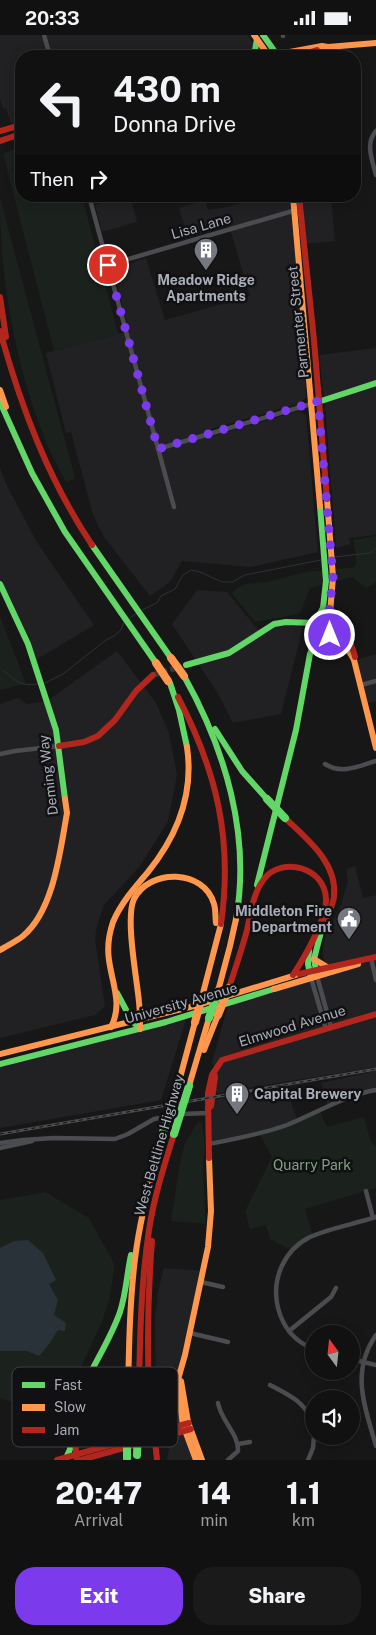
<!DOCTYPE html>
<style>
body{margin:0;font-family:"Public Sans",sans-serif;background:#1a1a1a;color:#f1f3f6;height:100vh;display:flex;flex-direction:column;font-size:19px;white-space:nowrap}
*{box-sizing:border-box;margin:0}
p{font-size:16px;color:#9c9d9f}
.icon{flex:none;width:28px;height:28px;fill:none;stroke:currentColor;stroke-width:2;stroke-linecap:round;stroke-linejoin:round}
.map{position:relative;height:1425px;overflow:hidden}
.side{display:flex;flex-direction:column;background:#111;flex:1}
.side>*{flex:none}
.hud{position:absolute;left:15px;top:15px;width:346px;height:152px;border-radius:20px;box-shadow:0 2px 12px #0003,0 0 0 1px #303131;background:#111;color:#f1f3f6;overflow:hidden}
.needle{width:32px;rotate:345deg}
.tools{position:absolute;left:305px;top:1290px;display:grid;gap:10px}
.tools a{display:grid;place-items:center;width:55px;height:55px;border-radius:50%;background:#111;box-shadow:0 2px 12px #0003,0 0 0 1px #303131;font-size:25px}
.pin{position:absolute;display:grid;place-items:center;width:42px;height:42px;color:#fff;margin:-21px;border:2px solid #fff;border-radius:50%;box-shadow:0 1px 5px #0007}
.me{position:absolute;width:55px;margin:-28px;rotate:0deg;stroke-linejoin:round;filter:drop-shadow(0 0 4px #0008)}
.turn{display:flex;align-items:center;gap:18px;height:105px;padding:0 15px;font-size:22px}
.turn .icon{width:65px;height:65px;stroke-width:2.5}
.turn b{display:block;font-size:35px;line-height:42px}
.then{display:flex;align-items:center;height:48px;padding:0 15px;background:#0003;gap:10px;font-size:19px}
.eta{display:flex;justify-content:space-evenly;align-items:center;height:85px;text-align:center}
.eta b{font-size:30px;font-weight:800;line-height:35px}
.action{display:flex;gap:10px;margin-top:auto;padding:10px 15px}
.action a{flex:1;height:58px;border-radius:20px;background:#7c3aed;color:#fff;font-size:20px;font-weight:800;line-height:58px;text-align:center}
.action a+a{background:#1a1a1a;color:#f1f3f6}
.status{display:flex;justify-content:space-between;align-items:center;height:35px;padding:0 25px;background:#111;direction:ltr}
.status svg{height:14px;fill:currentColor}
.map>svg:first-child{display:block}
.built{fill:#212124}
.green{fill:#1b211c}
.water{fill:#2a3239}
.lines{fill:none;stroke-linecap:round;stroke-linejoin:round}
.stream{stroke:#2a3239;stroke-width:1}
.secondary-tunnel{stroke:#343537;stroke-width:6;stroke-dasharray:6 3;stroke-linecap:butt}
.street{stroke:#4b4c50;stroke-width:4.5}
.fast{stroke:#63d668;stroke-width:6}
.slow{stroke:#ff974d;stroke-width:6}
.jam{stroke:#b3261e;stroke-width:6}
.rail-casing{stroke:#4b4c4f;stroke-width:3}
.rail{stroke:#111113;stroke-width:1;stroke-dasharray:4;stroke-linecap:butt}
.fast-bridge{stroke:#63d668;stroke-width:8}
.slow-bridge{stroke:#ff974d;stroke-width:8}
.route{stroke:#7c3aed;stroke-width:9;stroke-dasharray:0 16.2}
.labels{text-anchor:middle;stroke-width:5;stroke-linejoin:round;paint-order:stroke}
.street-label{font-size:14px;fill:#a8adb8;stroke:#111113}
.poi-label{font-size:14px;font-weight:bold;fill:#a8adb8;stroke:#111113}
.park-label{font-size:14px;fill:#7fa381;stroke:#111113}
.key{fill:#111113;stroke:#3e4045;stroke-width:1}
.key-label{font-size:14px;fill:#a8adb8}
</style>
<div class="status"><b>20:33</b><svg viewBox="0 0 49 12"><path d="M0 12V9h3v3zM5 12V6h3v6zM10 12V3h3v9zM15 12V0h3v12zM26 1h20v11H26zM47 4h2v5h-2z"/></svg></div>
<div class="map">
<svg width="376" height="1425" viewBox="0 0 376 1425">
<rect width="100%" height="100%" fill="#171717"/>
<g class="built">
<path d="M 0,0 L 40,0 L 41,2 L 48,0 L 248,0 L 255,11 L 251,21 L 21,21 L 21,86 L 11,89 L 6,73 L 3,74 L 0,64 Z"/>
<path d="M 127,161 L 130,161 L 137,187 L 102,197 L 95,170 Z"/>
<path d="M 240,161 L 290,161 L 305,323 L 306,363 L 300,368 L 211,394 L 213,401 L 299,376 L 306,380 L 318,517 L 251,532 L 182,526 L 170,547 L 150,561 L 104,502 L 93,480 L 71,397 L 66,398 L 46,318 L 129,296 L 113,234 L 146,223 L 165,285 L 250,261 L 229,191 L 188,202 L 179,173 L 205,165 L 208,175 L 227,172 L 242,168 Z"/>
<path d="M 299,161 L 331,161 L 335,206 L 303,209 Z"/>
<path d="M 376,313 L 376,500 L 349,503 L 350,509 L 336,513 L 325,371 L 319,320 Z"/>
<path d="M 0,433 L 7,451 L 38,509 L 94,590 L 34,626 L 0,549 Z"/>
<path d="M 197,555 L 227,557 L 260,597 L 275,591 L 294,589 L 303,592 L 281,679 L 233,688 L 217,657 L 172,589 Z"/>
<path d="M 117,616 L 156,668 L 169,698 L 177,740 L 168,786 L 140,831 L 104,870 L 97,891 L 95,904 L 105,971 L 95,980 L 0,1003 L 0,669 L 18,663 L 27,669 L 47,666 Z"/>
<path d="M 376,619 L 376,666 L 365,669 L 356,625 Z"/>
<path d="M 355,831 L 363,863 L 376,860 L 376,1032 L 212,1059 L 215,1033 L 212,1027 L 229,967 L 330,940 L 323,922 L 323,911 L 326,899 L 341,870 L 348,846 L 346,834 Z"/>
<path d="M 187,981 L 161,1065 L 0,1093 L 0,1033 L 77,1010 Z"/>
<path d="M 376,1036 L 376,1055 L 328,1073 L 321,1048 Z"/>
<path d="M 287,1055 L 297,1085 L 283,1091 L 209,1109 L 211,1065 Z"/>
<path d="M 164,1233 L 203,1236 L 179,1342 L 196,1425 L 167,1425 L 169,1414 L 156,1362 L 155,1284 L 158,1256 Z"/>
</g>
<g class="green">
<path d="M 21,113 L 21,161 L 82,161 L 118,299 L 54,316 L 3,118 Z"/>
<path d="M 0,163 L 74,439 L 74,444 L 66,447 C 58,431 49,416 43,399 C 14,325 0,243 0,163 Z"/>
<path d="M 376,501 L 376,547 L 366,553 L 353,542 L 310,553 L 301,576 L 298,579 L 255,587 L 231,558 L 239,552 L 246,549 L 267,547 L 306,537 L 355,532 C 358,523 354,515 353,505 Z"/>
<path d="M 0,581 L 26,649 L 0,655 Z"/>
<path d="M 320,1076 L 327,1092 L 364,1082 L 370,1104 L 376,1112 L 376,1153 L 305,1174 L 313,1201 L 291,1215 L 270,1204 L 266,1190 L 250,1194 L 245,1176 L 272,1122 L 259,1098 Z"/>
<path d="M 198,1087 L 202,1088 L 205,1112 L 203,1132 L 206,1189 L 171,1186 L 180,1127 L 185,1108 Z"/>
<path d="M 45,1157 L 89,1183 L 115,1230 L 109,1266 L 101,1289 L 68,1360 L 12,1367 L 0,1363 L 0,1165 Z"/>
</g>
<path class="water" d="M 28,1205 L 43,1218 L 56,1245 L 49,1249 L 58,1265 L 54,1280 L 66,1288 L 65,1296 L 58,1295 L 49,1309 L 39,1321 L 27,1316 L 0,1316 L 0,1213 L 14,1206 Z"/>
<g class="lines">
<g class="stream">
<path d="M 335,522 L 370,518 L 376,513"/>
<path d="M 142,575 L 157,568 L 161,561 L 175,554 L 183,540 L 191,535 L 200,537 L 222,547 L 232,547 L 245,540 L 321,525"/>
<path d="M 130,583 L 137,578"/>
<path d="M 4,636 C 16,646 21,652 38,649"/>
<path d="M 45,648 L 63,639 L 106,605 L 114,601 L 121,595 L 124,587"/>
<path d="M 43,1346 L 61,1360 L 61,1391"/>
<path d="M 64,1350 L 71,1357"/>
<path d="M 82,1408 L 89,1363 L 87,1362"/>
</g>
<path class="secondary-tunnel" d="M 153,640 L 182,631"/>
<g class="street">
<path d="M 44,0 L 50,21"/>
<path d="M 283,0 L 283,1"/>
<path d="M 376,96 C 365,108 372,125 376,140"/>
<path d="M 89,161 L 174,472"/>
<path d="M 108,230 L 296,175"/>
<path d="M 158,414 L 311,369"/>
<path d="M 361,650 L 376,646"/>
<path d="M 0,719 L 15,716 L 59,711"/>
<path d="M 325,729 C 342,740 359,731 376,726"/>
<path d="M 371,923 L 376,945"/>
<path d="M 317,941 L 331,992"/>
<path d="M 311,943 L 326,994"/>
<path d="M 0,1108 L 23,1105 L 54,1103 L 115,1104 L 128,1099 L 154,1084 L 182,1079 L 208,1078"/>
<path d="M 209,1109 C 235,1104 262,1099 287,1090 C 314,1079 348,1059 376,1055"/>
<path d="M 0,1113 L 32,1106"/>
<path d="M 366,1156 L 373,1183"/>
<path d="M 201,1247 L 223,1252"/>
<path d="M 289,1296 L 331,1262 L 336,1253"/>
<path d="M 190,1298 L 228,1307"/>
<path d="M 376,1300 C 350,1337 365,1372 376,1411"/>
<path d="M 314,1314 C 295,1307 283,1292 278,1273 C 271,1244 284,1215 310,1202 C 330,1193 355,1189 376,1182"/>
<path d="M 351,1324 L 376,1330"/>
<path d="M 270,1350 C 291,1361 310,1369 314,1395"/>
<path d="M 218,1368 C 221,1386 239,1399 238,1416 L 228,1425"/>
<path d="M 238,1409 L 250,1407"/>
<path d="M 308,1425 L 313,1413 L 314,1401"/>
</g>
<g class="fast">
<path d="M 263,0 L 278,21"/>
<path d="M 254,21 L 257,4"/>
<path d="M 0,367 L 32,438 L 65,497 L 156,628"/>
<path d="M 315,368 L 376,348"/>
<path d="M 92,510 L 171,623"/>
<path d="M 0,549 L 28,609 L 56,695 L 65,764"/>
<path d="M 315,587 L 323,573 L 326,546 L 320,471"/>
<path d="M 186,630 L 229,618 L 274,589 L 286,587 L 314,588"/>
<path d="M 184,641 C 225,714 251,800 236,884"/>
<path d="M 170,648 L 179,675 L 187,712"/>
<path d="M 215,694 L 242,736 L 267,764"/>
<path d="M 257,850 L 296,695 L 310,619 L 313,612 L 323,605"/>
<path d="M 309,916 L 308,929 L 311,943"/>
<path d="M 317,941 L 314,924 L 321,897"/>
<path d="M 117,958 L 132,986 L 140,994"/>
<path d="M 0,1029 L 166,987 L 274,954"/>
<path d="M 66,1423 C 77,1404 72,1380 80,1360 C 92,1331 110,1306 120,1277 C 126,1259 127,1238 131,1220"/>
</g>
<g class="slow">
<path d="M 254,0 L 269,21"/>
<path d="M 268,21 L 322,11 L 328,12 L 376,8"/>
<path d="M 293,161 L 320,471"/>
<path d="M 0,355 L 6,372"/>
<path d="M 327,464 L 333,542 L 329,590"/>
<circle cx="321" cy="595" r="10"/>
<path d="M 326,604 C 340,606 348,613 354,625 L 376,713"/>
<path d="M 0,915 C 8,910 17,906 23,901 C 54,875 60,816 67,778 L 65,764"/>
<path d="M 314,924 L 327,932"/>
<path d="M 274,954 L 358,929"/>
<path d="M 218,956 L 230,911 L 236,884"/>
<path d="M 202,962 L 221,889"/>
<path d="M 111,992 C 123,970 112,948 109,925 C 107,912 109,899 113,887 C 121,868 135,852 148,837 C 177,801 194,759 187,712"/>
<path d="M 140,994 C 140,985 140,976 139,967 C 137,944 125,883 134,864 C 150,833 204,834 214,869 C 216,875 215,882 216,888"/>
<path d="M 204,1015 L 218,980"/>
<path d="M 0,1019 L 198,970 L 299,939"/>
<path d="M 189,1051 L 209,983"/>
<path d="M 177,1054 L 195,987"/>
<path d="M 181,1346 L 188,1387 L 202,1425"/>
<path d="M 151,1384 L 160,1391 L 172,1393"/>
<path d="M 127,1396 C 129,1339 128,1281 135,1224 C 140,1182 152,1141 162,1100"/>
<path d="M 196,1425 L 183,1390 L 177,1348 L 185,1320 L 208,1212 L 211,1176 L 209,1123"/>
</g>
<g class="jam">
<path d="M 297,21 L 317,15"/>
<path d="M 0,96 L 21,90"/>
<path d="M 0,106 L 21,99"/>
<path d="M 299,161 L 314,305 L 327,464"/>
<path d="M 0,262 L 6,302"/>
<path d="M 0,296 C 21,372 48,444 92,510"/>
<path d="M 330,591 C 345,601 351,604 355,622"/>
<path d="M 178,662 C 217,737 233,805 221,889"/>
<path d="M 59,711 L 84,707 L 98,701 L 115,685 L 136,656 L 153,640"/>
<path d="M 285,783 C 307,804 338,828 334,862 C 333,870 329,877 326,884"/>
<path d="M 299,939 L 376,922"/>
<path d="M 229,953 C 235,934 242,914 247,895 C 251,878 253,858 264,844 C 282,821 325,832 326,864 C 327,884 304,923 293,940"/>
<path d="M 208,1073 L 211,1071 L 215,1042 L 214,1037"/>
<path d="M 209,1123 L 208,1058 L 212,1040 L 222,1025 L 376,979"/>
<path d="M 152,1206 C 148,1256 147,1306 149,1356 C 150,1379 155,1402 157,1425"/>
<path d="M 138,1393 C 140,1327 139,1260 149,1195 C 154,1162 164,1131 174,1099"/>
<path d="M 75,1407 L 77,1425"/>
<path d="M 57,1425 L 189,1388"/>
<path d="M 81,1425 L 191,1394"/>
</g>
<defs>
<path id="rail" d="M 0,1099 L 376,1034"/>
</defs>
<use href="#rail" class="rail-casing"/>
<use href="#rail" class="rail"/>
<g class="fast-bridge">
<path d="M 267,764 L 285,783"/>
<path d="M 209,983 L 218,956"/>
<path d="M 174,1099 L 189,1051"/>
<path d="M 162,1100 L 177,1054"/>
<path d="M 127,1396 L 127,1423"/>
<path d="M 137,1420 L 138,1393"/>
</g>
<g class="slow-bridge">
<path d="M 171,623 L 184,641"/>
<path d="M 156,628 L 168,646"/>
<path d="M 218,980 L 229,953"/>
<path d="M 195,987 L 202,962"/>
</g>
</g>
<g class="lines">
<path class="route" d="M 108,230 L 158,414 L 318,366 L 333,542 L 328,584 L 330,594 L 330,600"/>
</g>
<defs>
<symbol id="building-pin" viewBox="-11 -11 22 30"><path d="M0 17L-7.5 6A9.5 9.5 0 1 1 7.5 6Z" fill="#757880" stroke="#111113"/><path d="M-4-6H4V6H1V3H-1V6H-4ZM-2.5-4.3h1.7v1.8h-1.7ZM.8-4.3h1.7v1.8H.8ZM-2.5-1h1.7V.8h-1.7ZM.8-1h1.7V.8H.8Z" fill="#fff"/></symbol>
<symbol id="civic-pin" viewBox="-11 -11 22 30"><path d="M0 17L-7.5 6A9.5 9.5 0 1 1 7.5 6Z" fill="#757880" stroke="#111113"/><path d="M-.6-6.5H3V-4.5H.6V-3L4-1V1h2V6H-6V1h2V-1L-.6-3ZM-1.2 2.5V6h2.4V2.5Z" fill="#fff"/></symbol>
</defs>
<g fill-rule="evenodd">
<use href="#building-pin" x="192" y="201" width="28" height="38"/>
<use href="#civic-pin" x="335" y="870" width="28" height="38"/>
<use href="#building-pin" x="223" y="1045" width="28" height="38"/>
</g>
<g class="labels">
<g class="street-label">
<text transform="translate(201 191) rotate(-16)" y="5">Lisa Lane</text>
<text transform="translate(298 287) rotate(-96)" y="5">Parmenter Street</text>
<text transform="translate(48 740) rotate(-97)" y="5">Deming Way</text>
<text transform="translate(181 968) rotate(-16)" y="5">University Avenue</text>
<text transform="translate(292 991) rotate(-17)" y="5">Elmwood Avenue</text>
<text transform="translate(159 1110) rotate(-74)" y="5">West Beltline Highway</text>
</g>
<g class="poi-label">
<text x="206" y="250">Meadow Ridge<tspan x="206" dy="16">Apartments</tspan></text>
<text x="332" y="881" text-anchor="end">Middleton Fire<tspan x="332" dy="16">Department</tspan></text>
<text x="254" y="1064" text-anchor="start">Capital Brewery</text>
</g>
<g class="park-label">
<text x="312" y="1135">Quarry Park</text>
</g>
</g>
<rect x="12" y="1332" width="166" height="80" rx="8" class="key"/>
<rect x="22" y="1347" width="23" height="6" fill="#63d668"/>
<rect x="22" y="1369" width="23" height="7" fill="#ff974d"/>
<rect x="22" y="1392" width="23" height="6" fill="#b3261e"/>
<g class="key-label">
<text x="54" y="1355">Fast</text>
<text x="54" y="1377">Slow</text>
<text x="54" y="1400">Jam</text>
</g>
</svg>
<div class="tools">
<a><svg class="needle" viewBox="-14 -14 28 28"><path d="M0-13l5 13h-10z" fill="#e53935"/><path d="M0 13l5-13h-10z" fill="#9c9d9f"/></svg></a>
<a><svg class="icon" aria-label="sound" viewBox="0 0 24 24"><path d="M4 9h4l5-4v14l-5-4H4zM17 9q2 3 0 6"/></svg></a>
</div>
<div class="pin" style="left:108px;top:230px;background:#d93025"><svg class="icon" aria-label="arrive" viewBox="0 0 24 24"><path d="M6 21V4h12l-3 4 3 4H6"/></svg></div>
<svg class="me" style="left:330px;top:600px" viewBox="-20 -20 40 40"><circle r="17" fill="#7c3aed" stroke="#fff" stroke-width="3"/><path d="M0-11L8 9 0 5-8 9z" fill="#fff"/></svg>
<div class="hud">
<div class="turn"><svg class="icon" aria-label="left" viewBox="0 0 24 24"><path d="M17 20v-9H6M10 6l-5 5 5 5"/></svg><div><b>430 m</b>Donna Drive</div></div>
<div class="then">Then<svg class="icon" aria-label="right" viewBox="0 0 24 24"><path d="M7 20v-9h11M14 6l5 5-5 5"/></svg></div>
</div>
</div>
<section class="side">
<div class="eta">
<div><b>20:47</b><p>Arrival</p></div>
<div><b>14</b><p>min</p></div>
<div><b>1.1</b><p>km</p></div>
</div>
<div class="action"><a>Exit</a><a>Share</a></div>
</section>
